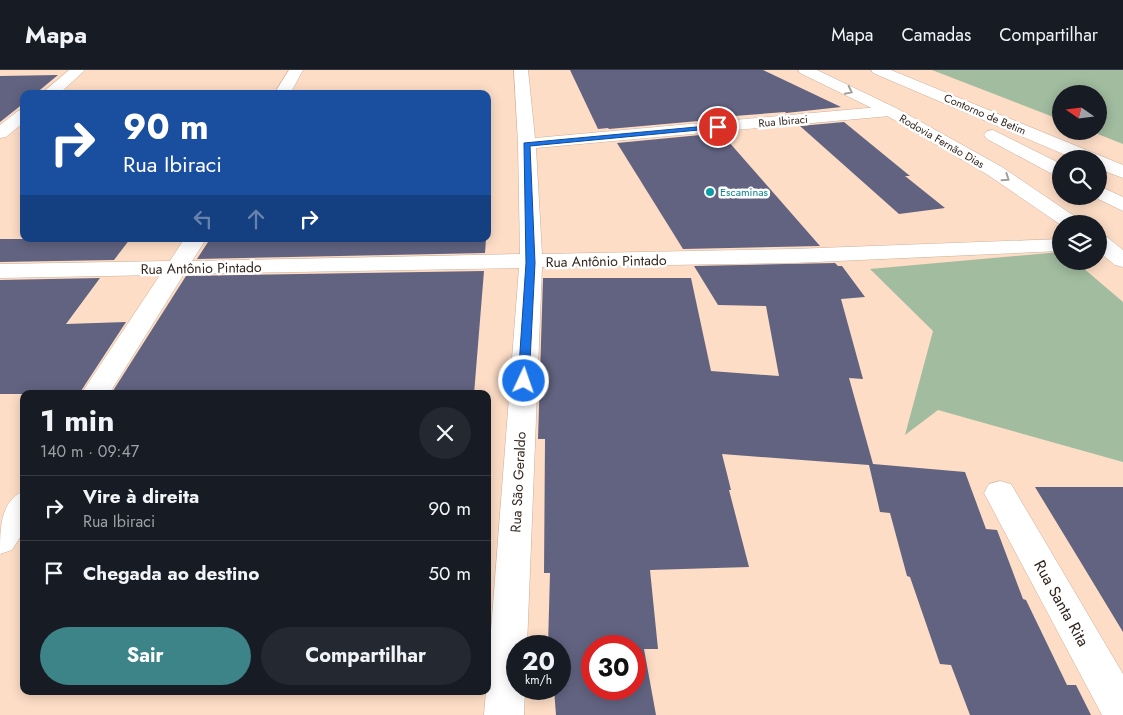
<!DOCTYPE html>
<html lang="pt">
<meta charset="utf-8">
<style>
body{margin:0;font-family:Jost,sans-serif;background:#242831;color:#f1f3f6;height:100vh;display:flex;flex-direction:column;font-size:19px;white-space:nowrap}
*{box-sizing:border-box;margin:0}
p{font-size:16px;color:#9ea1a6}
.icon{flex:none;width:28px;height:28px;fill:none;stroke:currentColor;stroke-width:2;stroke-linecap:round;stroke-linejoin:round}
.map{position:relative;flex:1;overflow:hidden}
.drawer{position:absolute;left:20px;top:320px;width:471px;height:305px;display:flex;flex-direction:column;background:#171b24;border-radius:10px;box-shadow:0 2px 12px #0003}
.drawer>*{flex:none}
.hud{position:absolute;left:20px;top:20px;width:471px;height:152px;border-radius:10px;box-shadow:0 2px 12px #0003;background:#1a4fa0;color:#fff;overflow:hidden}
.needle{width:32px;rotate:284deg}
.fabs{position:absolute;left:1052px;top:15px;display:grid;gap:10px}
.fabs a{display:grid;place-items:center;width:55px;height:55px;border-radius:50%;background:#171b24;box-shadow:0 2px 12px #0003;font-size:25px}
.speed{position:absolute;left:506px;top:565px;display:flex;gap:10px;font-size:25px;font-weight:700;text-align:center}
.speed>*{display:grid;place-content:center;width:65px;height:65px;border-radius:50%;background:#171b24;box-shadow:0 2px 12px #0003;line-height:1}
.speed small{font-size:12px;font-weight:400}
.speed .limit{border:8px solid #d22;background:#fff;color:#111}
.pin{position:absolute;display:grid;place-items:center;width:42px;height:42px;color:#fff;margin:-21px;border:2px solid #fff;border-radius:50%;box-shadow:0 1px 5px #0007}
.me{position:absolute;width:55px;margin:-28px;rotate:3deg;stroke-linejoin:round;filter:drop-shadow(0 0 4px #0008)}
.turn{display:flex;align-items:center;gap:18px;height:105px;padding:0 20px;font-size:22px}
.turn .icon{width:65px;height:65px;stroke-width:2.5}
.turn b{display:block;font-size:35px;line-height:42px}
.lanes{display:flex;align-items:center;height:48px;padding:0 20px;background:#0003;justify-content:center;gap:25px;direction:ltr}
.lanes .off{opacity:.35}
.round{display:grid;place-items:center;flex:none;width:52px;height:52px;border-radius:26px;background:#242831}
.headline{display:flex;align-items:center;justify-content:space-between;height:85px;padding:0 20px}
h1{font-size:30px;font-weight:700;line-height:38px}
.action{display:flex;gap:10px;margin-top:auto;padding:10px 20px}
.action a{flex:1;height:58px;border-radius:30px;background:#3c8487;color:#fff;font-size:20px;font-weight:700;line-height:58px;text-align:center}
.action a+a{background:#242831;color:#f1f3f6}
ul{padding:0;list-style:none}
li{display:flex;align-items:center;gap:15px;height:65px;padding:0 20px;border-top:1px solid #363941}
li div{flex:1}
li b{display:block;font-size:19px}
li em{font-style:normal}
header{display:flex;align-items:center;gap:30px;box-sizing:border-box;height:70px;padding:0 25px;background:#171b24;border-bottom:1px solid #363941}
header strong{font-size:24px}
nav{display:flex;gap:28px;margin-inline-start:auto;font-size:18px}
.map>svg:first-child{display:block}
.green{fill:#a1bc9f}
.building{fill:#616380;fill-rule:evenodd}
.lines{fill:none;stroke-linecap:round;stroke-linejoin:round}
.street-casing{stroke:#ccae97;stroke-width:1}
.secondary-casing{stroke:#ccae97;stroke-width:1}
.highway-casing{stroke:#ccae97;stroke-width:1}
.street{fill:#fff;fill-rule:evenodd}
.secondary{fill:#fff;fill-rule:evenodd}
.highway{fill:#fff;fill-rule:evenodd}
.oneway{stroke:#a39e9a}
.route{fill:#1a73e8;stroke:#114b97}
.culture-dot{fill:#0f9aa8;stroke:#fff;stroke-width:2}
.labels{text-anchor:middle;stroke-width:5;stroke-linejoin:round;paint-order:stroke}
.far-street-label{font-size:11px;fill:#33271f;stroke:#fff}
.far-culture-label{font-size:11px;fill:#0d838f;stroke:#fff;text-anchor:start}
.street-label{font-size:14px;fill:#33271f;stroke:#fff}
.near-street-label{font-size:16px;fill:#33271f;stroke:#fff}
</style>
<header>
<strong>Mapa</strong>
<nav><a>Mapa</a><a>Camadas</a><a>Compartilhar</a></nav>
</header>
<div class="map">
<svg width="1123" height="645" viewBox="0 0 1123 645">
<rect width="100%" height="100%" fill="#fdddc6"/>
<g class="green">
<path d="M 932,0 L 1123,0 L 1123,74 L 1090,61 L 1099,61 L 1099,24 L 1061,24 L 1061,50 Z"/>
<path d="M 1061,182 L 1061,191 L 1075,191 L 1123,232 L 1123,392 L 938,340 L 905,365 L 933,261 L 870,199 Z"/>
</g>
<g class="building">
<path d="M 570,0 L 763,0 L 841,37 L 786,43 L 785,42 L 708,48 L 710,50 L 609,59 L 608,58 L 598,59 Z"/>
<path d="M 58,5 L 35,24 L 24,24 L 24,33 L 0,52 L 0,6 Z"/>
<path d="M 844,52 L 910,106 L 905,106 L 945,138 L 899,144 L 800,56 Z"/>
<path d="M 721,63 L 820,176 L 683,179 L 617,73 Z"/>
<path d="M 0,169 L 130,169 L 114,190 L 0,192 Z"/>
<path d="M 210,169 L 486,169 L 485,183 L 197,189 Z"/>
<path d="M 835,193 L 838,196 L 842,196 L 865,227 L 841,229 L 863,309 L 849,308 L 873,394 L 965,402 L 986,459 L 997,460 L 1023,529 L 1026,530 L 1067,615 L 1076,615 L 1091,645 L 970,645 L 951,595 L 940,594 L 910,507 L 907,506 L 890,443 L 880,442 L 869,395 L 722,384 L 731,420 L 729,420 L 749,497 L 650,500 L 658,579 L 644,579 L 656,645 L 556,645 L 554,619 L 560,619 L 560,576 L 548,576 L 550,503 L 544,503 L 545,369 L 538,369 L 543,208 L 691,208 L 711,301 L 779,306 L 766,236 L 718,235 L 694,196 ZM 592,576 L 635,576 L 635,619 L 592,619 Z"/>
<path d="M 484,201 L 474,324 L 111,324 L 186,206 Z"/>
<path d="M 100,208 L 66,254 L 126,252 L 79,324 L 0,324 L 0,210 Z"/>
<path d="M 1035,417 L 1123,417 L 1123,562 L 1077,486 Z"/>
</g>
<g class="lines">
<defs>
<g id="street">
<path d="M 69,0 L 85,0 L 59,24 L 41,24 Z"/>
<path d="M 289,0 L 303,0 L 290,24 L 274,24 Z"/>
<path d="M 514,0 L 528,0 L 535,68 L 890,36 L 896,38 L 898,41 L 896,44 L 890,46 L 536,78 L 542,184 L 793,179 L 1061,169 L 1061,181 L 793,193 L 542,197 L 527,576 L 518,576 L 518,619 L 525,619 L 524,645 L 484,645 L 486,621 L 488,621 L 488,599 L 519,198 L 184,204 L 109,324 L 81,324 L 160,205 L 0,208 L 0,194 L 170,191 L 184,169 L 206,169 L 192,191 L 520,184 L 518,74 Z"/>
<path d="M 24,39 L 24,52 L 6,67 L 0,68 L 0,55 L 18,41 Z"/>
<path d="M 1000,411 L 1011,414 L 1123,604 L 1123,645 L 1102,645 L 984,423 L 989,414 Z"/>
<path d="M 24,421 L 24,461 L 12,480 L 0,484 C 0,458 0,431 24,421 Z"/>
</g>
<g id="secondary">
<path d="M 798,0 L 817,0 L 896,38 L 1002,97 L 1080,150 L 1083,154 L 1061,154 L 1061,155 L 988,105 L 884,44 L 800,3 Z"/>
<path d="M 1099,166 L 1107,167 L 1123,180 L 1123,197 L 1115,195 L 1099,182 Z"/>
</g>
<g id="highway">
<path d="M 871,0 L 891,0 L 1123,95 L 1123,108 L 1099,99 L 1099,89 L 1075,89 L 873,3 Z"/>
<path d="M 993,60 L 1061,94 L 1061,107 L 1054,105 L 987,69 L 984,65 L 987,61 Z"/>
<path d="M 1099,116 L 1123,127 L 1123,141 L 1092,126 L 1099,126 Z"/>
</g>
</defs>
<use href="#street" class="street-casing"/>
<use href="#secondary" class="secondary-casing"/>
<use href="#highway" class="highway-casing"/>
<use href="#street" class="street"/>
<use href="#secondary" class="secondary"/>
<use href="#highway" class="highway"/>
</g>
<defs><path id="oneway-chevron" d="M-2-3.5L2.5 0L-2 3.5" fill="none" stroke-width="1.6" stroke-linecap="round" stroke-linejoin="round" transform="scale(1.25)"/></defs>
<g class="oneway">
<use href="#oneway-chevron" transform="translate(849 21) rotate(26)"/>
<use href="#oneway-chevron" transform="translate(1006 108) rotate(34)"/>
</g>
<path class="route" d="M 718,55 L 721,57 L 720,58 L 530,76 L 535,193 L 529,311 L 528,313 L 520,313 L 518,311 L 526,193 L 524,73 Z"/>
<circle class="culture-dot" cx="710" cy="122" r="5"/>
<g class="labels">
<g class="far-street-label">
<text transform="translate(985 44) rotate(23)" y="4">Contorno de Betim</text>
<text transform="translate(783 51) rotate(-5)" y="4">Rua Ibiraci</text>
<text transform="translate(942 71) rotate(30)" y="4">Rodovia Fernão Dias</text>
</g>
<g class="far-culture-label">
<text x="720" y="126">Escaminas</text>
</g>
<g class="street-label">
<text transform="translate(606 191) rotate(-1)" y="5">Rua Antônio Pintado</text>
<text transform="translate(201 198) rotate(-1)" y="5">Rua Antônio Pintado</text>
<text transform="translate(518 412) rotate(-87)" y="5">Rua São Geraldo</text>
</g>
<g class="near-street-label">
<text transform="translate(1062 533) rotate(61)" y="6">Rua Santa Rita</text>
</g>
</g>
</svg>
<div class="fabs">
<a><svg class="needle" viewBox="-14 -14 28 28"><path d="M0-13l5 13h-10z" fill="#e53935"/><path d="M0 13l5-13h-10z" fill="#9ea1a6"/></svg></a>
<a><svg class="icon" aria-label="search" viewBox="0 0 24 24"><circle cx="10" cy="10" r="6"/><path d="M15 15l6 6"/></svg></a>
<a><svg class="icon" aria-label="layers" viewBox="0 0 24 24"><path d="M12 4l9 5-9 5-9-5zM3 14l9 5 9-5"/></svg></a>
</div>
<div class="speed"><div>20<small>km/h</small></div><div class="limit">30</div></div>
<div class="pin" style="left:718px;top:57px;background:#d93025"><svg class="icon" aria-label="arrive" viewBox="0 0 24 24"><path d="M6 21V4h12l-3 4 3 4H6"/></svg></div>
<svg class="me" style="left:524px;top:311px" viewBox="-20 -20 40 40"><circle r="17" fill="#1a73e8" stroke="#fff" stroke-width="3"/><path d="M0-11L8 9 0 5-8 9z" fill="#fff"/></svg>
<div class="hud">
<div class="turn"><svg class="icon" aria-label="right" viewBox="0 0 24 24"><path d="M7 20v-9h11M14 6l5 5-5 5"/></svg><div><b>90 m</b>Rua Ibiraci</div></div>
<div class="lanes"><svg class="icon off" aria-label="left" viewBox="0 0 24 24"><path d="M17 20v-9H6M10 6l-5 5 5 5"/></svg><svg class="icon off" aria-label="ahead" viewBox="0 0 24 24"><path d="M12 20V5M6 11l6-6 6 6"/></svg><svg class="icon" aria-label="right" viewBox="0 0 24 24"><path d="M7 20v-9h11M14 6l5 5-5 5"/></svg></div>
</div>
<section class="drawer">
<div class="headline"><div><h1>1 min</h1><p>140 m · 09:47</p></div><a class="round"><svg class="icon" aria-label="close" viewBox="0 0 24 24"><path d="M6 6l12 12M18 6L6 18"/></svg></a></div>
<ul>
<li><svg class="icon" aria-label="right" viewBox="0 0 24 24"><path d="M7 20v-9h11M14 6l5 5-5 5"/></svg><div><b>Vire à direita</b><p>Rua Ibiraci</p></div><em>90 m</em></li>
<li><svg class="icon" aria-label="arrive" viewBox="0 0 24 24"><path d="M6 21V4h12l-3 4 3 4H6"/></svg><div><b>Chegada ao destino</b></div><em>50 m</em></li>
</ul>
<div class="action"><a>Sair</a><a>Compartilhar</a></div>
</section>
</div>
